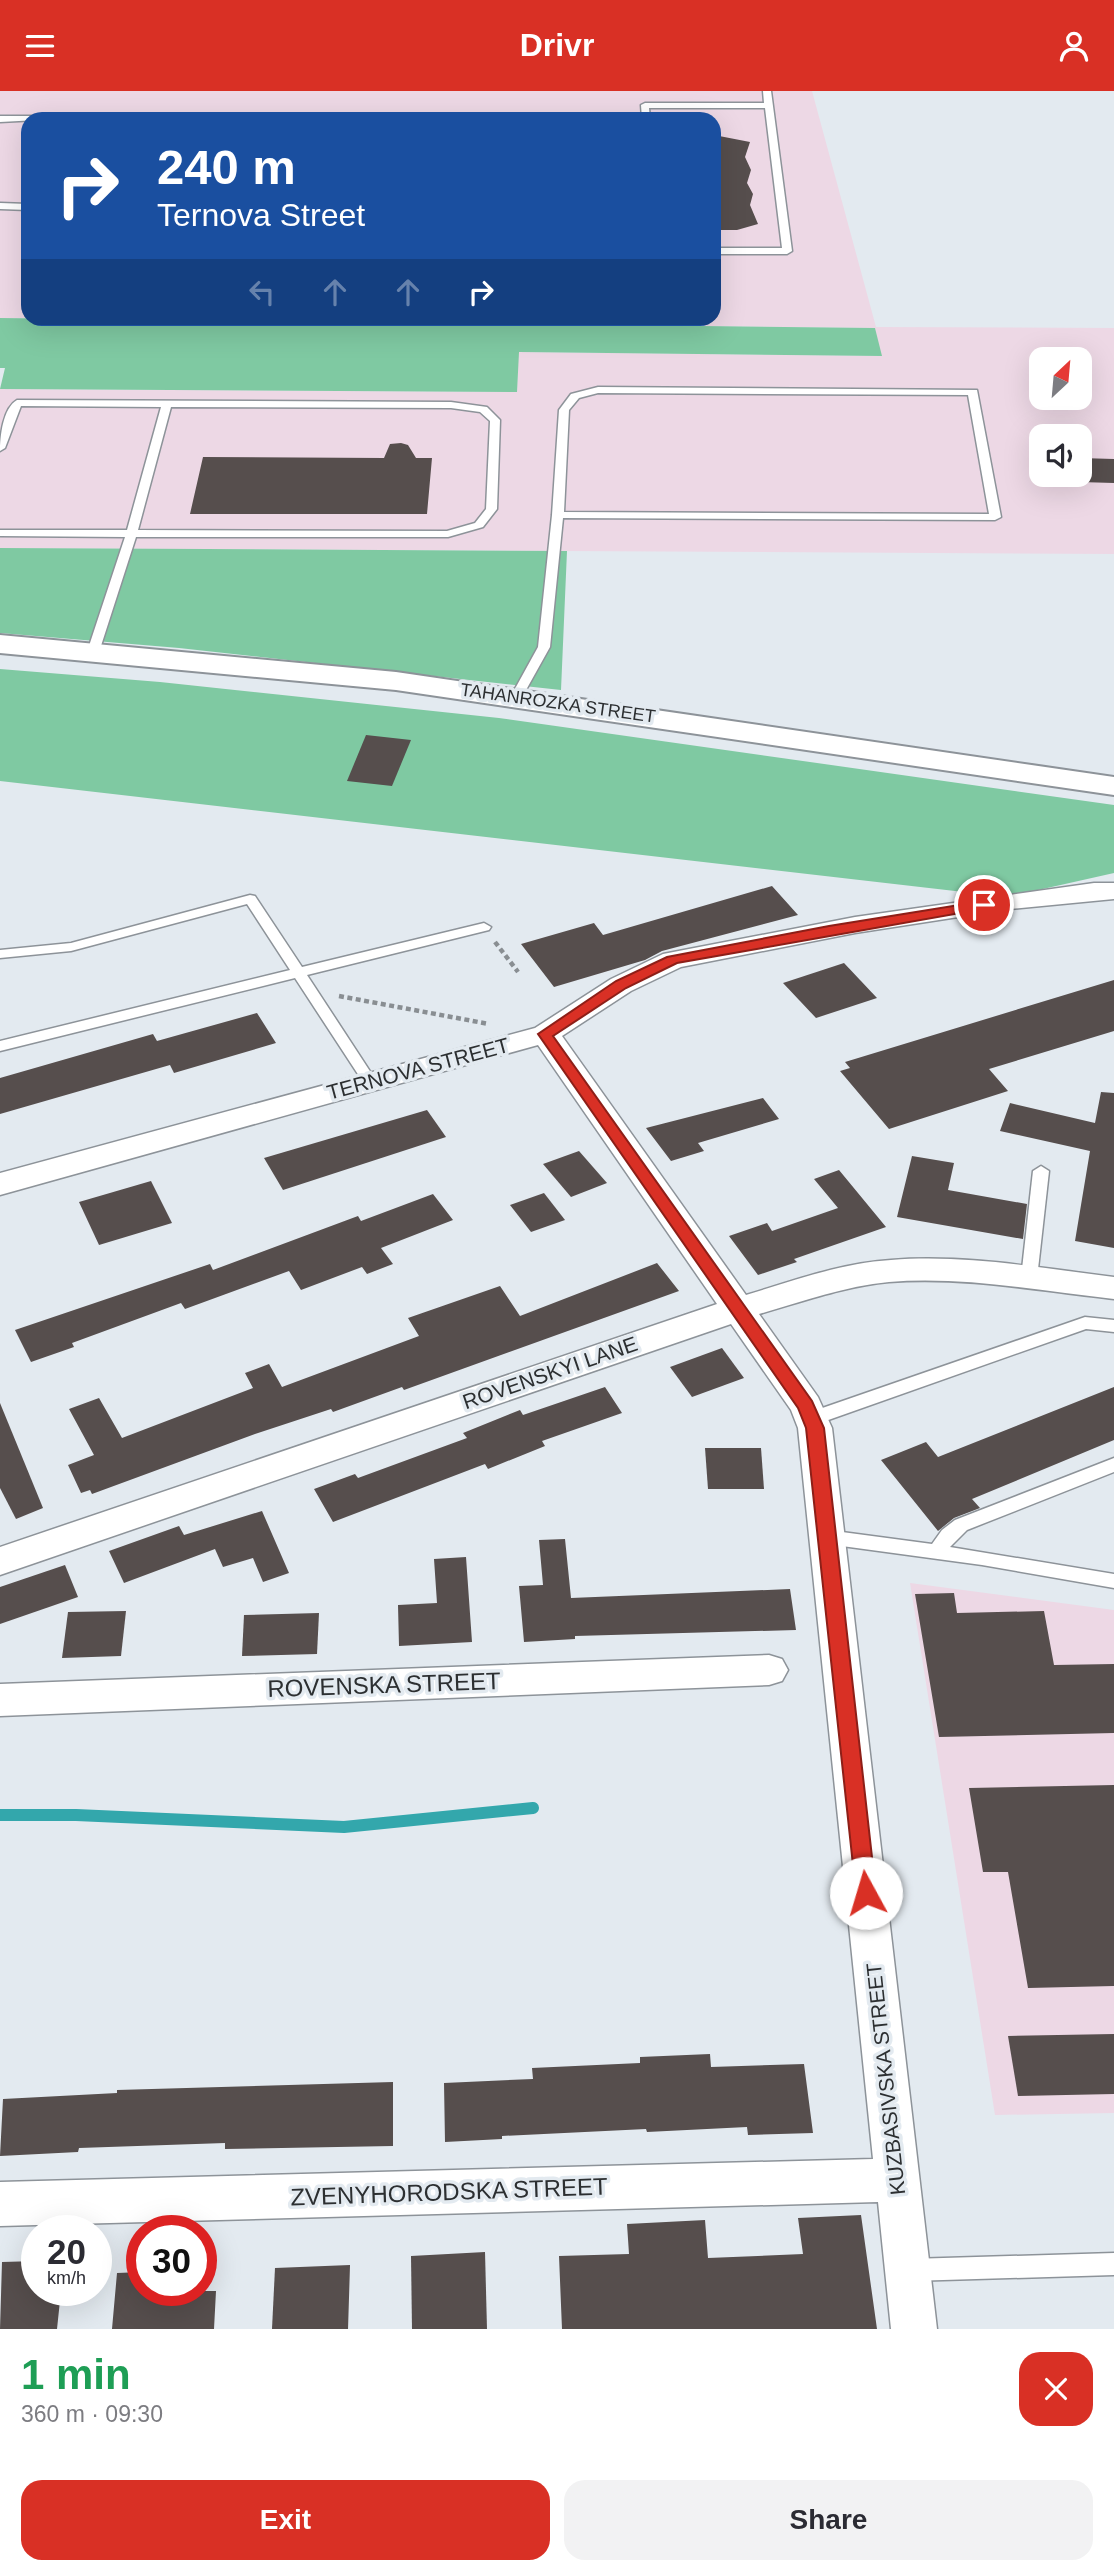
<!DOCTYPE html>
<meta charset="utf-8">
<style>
body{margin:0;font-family:Helvetica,sans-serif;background:#f2f2f3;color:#2b2b33;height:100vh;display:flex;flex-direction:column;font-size:26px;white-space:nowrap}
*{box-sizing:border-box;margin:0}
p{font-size:23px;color:#7c7c81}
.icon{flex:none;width:38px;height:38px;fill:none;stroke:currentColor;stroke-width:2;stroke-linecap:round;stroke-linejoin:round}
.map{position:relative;height:2238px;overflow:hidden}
.drawer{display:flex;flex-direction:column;background:#fff;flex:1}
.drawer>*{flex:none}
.hud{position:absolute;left:21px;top:21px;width:700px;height:214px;border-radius:21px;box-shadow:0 7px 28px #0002;background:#1a4fa0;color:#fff;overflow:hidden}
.needle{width:46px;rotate:26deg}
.buttons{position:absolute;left:1029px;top:256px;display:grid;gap:14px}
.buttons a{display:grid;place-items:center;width:63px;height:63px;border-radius:14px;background:#fff;box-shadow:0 7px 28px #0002;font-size:35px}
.speed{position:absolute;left:21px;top:2124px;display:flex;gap:14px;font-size:35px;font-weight:700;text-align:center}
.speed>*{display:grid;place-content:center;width:91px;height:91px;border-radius:50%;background:#fff;box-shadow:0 7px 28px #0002;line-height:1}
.speed small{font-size:18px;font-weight:400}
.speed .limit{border:10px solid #d22;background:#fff;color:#111}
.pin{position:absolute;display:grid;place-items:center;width:60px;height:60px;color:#fff;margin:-30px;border:4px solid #fff;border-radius:50%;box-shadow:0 2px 7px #0007}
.me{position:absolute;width:77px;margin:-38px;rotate:354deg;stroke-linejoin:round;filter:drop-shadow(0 0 5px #0008)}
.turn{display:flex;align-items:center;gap:24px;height:147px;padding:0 21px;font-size:32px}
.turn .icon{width:91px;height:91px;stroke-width:2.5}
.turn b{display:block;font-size:49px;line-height:60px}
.lanes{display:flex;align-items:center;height:66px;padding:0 21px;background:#0003;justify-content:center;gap:35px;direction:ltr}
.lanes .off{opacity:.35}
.round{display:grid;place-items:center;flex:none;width:74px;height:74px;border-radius:21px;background:#f2f2f3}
.head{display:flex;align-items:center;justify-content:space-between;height:119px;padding:0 21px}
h1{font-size:42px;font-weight:700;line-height:52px;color:#1e9e55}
.primary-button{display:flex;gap:14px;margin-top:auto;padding:14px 21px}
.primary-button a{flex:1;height:80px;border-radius:21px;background:#d93025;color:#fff;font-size:28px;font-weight:700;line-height:80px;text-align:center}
.primary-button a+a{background:#f2f2f3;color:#2b2b33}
header{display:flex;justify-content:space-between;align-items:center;height:91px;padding:0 21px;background:#d93025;color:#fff;font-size:32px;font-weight:700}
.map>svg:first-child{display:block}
.industrial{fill:#edd8e5;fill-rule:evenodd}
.green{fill:#7fc9a2}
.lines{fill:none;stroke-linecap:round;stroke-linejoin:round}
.stream{stroke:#33a7ac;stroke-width:12}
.building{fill:#564e4d}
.lane-casing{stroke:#8d9399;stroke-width:3}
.street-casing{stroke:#8d9399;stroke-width:3}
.highway-casing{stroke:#8d9399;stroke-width:4}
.path{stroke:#898e92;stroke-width:4.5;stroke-dasharray:5 3.5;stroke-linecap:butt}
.lane{fill:#fff;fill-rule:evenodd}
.street{fill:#fff;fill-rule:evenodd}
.highway{fill:#fff;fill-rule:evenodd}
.route{fill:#d93025;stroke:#8d1f18;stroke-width:2}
.labels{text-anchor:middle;stroke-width:7;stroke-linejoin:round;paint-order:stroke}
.far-street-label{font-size:18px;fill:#2c2f31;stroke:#e3eaf0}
.street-label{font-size:21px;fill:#2c2f31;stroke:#e3eaf0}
.near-street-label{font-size:24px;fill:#2c2f31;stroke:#e3eaf0}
</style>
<header><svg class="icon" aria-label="menu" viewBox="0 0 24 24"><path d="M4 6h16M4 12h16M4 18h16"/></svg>Drivr<svg class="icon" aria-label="person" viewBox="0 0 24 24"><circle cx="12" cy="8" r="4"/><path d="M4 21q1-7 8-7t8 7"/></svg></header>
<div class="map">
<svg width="1114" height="2238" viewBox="0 0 1114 2238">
<rect width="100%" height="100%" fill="#e3eaf0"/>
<g class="industrial">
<path d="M 0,0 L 812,0 L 876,236 L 1114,237 L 1114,463 L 0,457 L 0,298 L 517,301 L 518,261 L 881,265 L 875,237 L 112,228 L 714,228 L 714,28 L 28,28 L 28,227 L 0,227 ZM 1041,268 L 1080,268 L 1080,306 L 1041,306 ZM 1041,345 L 1080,345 L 1080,383 L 1041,383 Z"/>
<path d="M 910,1492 L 1114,1519 L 1114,2022 L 995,2024 Z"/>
</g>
<g class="green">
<path d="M 0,227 L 875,237 L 882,265 L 519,261 L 517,301 L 0,298 L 5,277 L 0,277 Z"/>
<path d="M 0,457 L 567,460 L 561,599 L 179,557 L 0,542 Z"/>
<path d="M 0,578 L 160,591 L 499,627 L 1114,714 L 1114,782 L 1007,806 L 0,690 Z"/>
</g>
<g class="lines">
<path class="stream" d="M 0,1724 L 76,1724 L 344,1736 L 533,1717"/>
</g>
<g class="building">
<path d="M 714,44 L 750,51 L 745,66 L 751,79 L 747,92 L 753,103 L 750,114 L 758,133 L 737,139 L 714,139 Z"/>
<path d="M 401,352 L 408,354 L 416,367 L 432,367 L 427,423 L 190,423 L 203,366 L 384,367 L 390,353 Z"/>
<path d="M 1080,367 L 1114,368 L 1114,392 L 1080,391 Z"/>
<path d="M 366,644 L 411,649 L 392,695 L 347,690 Z"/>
<path d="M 772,795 L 798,824 L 662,860 L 645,869 L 554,896 L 521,853 L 594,832 L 603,844 Z"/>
<path d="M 844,872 L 877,907 L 816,927 L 783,892 Z"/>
<path d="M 1114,889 L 1114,940 L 989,978 L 1008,1000 L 889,1038 L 840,980 L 850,977 L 845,971 Z"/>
<path d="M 257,922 L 276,952 L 174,982 L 170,974 L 0,1023 L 0,987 L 153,943 L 157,950 Z"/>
<path d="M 1101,1001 L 1114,1002 L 1114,1157 L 1075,1150 L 1090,1060 L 1000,1040 L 1010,1012 L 1095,1032 Z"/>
<path d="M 763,1007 L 779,1028 L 698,1052 L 704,1060 L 671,1070 L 646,1037 Z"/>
<path d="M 427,1019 L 446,1046 L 283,1099 L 264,1067 Z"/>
<path d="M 579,1060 L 607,1092 L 571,1106 L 543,1073 Z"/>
<path d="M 912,1065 L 954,1072 L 948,1099 L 1027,1113 L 1023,1148 L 897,1126 Z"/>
<path d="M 839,1079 L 886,1136 L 794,1168 L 797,1171 L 758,1184 L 729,1145 L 767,1132 L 772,1140 L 838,1117 L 814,1088 Z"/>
<path d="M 151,1090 L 172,1132 L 99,1154 L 79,1111 Z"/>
<path d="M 544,1102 L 565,1129 L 531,1141 L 510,1114 Z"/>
<path d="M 433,1103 L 453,1129 L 381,1157 L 393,1173 L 367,1183 L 362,1176 L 301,1199 L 289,1180 L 185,1218 L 181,1212 L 72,1252 L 74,1256 L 31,1271 L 15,1239 L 210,1173 L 213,1179 L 358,1125 L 361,1130 Z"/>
<path d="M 657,1172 L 679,1200 L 404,1299 L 402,1296 L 333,1321 L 331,1318 L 255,1343 L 92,1403 L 90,1399 L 81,1402 L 68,1374 L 94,1364 L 69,1318 L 99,1307 L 122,1347 L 253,1297 L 245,1282 L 269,1273 L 282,1296 L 419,1245 L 408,1227 L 500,1195 L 520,1225 Z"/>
<path d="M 722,1257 L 744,1287 L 692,1306 L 670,1276 Z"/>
<path d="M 605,1296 L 622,1322 L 542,1350 L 545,1355 L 488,1378 L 485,1373 L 333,1431 L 314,1398 L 355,1383 L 358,1387 L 467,1347 L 463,1342 L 520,1319 L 523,1324 Z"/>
<path d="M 1114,1296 L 1114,1349 L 972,1408 L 980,1417 L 954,1427 L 938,1440 L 881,1369 L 926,1351 L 938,1366 Z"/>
<path d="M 0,1312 L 43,1417 L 16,1428 L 0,1397 Z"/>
<path d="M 705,1357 L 761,1357 L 764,1398 L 708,1398 Z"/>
<path d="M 262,1420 L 289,1482 L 263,1491 L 253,1467 L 223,1476 L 215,1458 L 124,1492 L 109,1460 L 179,1435 L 184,1444 Z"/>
<path d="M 565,1448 L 571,1507 L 790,1498 L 796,1539 L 575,1545 L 575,1548 L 524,1551 L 519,1495 L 543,1494 L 539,1449 Z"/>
<path d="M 466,1466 L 472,1551 L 399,1555 L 398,1514 L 437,1512 L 434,1468 Z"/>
<path d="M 65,1474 L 78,1506 L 0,1533 L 0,1496 Z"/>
<path d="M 954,1502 L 957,1522 L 1044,1520 L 1054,1574 L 1114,1573 L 1114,1642 L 939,1646 L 915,1503 Z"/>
<path d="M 126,1520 L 121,1565 L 62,1567 L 68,1521 Z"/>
<path d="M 319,1522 L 317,1563 L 242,1565 L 244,1524 Z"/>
<path d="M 1114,1694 L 1114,1895 L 1028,1897 L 1008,1781 L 983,1781 L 969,1697 Z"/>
<path d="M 1114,1943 L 1114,2003 L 1018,2005 L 1008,1945 Z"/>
<path d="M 710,1963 L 711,1976 L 804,1973 L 813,2042 L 748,2044 L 747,2036 L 647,2041 L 646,2038 L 502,2045 L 502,2048 L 445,2051 L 444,1992 L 533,1988 L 532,1977 L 640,1972 L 640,1966 Z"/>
<path d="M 393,1991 L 393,2055 L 225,2058 L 225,2052 L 79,2057 L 78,2061 L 0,2065 L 3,2008 L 117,2002 L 117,1999 Z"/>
<path d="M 861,2124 L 877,2238 L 562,2238 L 559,2165 L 629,2163 L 627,2133 L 705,2129 L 708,2167 L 803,2163 L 798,2127 Z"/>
<path d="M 485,2161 L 487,2238 L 412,2238 L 411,2165 Z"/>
<path d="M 37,2170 L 37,2200 L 61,2200 L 57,2238 L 0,2238 L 2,2171 Z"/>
<path d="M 350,2174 L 348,2238 L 272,2238 L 275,2177 Z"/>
<path d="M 142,2181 L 142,2200 L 216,2200 L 214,2238 L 112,2238 L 117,2182 Z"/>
</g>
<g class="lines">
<defs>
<g id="lane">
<path d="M 763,0 L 771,0 L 792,160 L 787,163 L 714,163 L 714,157 L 782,157 L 765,17 L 649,17 L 650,28 L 642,28 L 641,14 L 645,12 L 764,12 Z"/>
<path d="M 0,25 L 53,25 L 57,28 L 0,31 Z"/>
<path d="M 0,112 L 28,113 L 28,119 L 0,118 Z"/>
<path d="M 598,296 L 977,299 L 1001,426 L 995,429 L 563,427 L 550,556 L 521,608 L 513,608 L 511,605 L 538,556 L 552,424 L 559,319 L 571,303 ZM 598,302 L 968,304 L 989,423 L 564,421 L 569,319 L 579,307 Z"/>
<path d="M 17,309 L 451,311 L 487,316 L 500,329 L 497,418 L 483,436 L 448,446 L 136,446 L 99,561 L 93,565 L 87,561 L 125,446 L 0,445 L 0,439 L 127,439 L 161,316 L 21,315 L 5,357 L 0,360 C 0,345 3,317 17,309 ZM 171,316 L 451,317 L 480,321 L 490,330 L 486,418 L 475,432 L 447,440 L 138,439 Z"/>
<path d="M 250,804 L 255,805 L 302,876 L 484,832 L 491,836 L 489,839 L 307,884 L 377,991 L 370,996 L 365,994 L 295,887 L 0,960 L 0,950 L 290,879 L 247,813 L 71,860 L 0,867 L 0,859 L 71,852 Z"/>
<path d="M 1041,1075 L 1049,1080 L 1037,1187 L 1029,1193 L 1021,1187 L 1033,1080 Z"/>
<path d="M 1085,1226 L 1114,1229 L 1114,1241 L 1086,1238 L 817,1333 L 805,1333 L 802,1328 L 805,1323 Z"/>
<path d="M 1114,1367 L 1114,1381 L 967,1439 L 950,1456 L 1114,1483 L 1114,1497 L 982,1474 L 827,1453 L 821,1451 L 818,1446 L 821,1441 L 827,1439 L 932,1453 L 942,1439 L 955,1429 Z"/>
<path d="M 1114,2162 L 1114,2184 L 910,2190 L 902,2187 L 899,2179 L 902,2171 L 910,2168 Z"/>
</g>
<g id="street">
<path d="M 1094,792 L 1114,792 L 1114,808 L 1010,818 L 855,842 L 681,876 L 631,900 L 562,945 L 746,1204 C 793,1190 841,1172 891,1169 C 965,1163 1040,1177 1114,1186 L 1114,1208 C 1040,1200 964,1185 889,1191 C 845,1195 802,1211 759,1223 L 818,1306 L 832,1337 L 937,2238 L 891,2238 L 878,2111 L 0,2135 L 0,2091 L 873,2068 L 798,1337 L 791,1319 L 731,1233 L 0,1484 L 0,1456 L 717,1213 L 538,954 L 0,1104 L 0,1082 L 535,937 L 611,888 L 663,863 L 855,826 Z"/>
<path d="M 769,1564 L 782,1568 L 788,1579 L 782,1590 L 769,1594 L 0,1625 L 0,1593 Z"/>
</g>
<path id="highway" d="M 0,544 L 396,581 L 1114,686 L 1114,704 L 396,599 L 0,562 Z"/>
</defs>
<use href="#lane" class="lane-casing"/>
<use href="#street" class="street-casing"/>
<use href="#highway" class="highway-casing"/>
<g class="path">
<path d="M 495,851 L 518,881"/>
<path d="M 339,905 L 489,933"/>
</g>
<use href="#lane" class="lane"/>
<use href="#street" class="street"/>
<use href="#highway" class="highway"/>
</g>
<path class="route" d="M 984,810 L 989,811 L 989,817 L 677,872 L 626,897 L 553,945 L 812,1310 L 824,1337 L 876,1802 L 873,1809 L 866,1811 L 859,1809 L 856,1802 L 806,1337 L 798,1317 L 538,943 L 616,890 L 667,866 L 829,835 Z"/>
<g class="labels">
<g class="far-street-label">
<text transform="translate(558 612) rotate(8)" y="6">TAHANROZKA STREET</text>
</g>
<g class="street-label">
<text transform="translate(418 978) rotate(-15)" y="7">TERNOVA STREET</text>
<text transform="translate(550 1282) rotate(-19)" y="7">ROVENSKYI LANE</text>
<text transform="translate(886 1988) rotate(-96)" y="7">KUZBASIVSKA STREET</text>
</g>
<g class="near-street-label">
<text transform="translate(384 1594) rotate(-2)" y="8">ROVENSKA STREET</text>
<text transform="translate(449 2101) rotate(-2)" y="8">ZVENYHORODSKA STREET</text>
</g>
</g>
</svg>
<div class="buttons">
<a><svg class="needle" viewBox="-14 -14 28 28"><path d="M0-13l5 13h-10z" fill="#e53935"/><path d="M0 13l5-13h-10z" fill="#7c7c81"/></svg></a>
<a><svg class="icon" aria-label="sound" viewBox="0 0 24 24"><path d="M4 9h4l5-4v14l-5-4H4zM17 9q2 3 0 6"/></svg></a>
</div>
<div class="speed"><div>20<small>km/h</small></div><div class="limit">30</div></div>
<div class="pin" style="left:984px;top:814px;background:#d93025"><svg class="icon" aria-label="arrive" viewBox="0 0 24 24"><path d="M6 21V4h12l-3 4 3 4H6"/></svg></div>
<svg class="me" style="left:866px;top:1802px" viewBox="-20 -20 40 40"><circle r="19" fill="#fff"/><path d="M0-13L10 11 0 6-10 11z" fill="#d93025"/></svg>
<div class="hud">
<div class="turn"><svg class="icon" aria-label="right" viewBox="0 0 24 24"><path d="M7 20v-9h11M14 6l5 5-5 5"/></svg><div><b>240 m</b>Ternova Street</div></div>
<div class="lanes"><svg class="icon off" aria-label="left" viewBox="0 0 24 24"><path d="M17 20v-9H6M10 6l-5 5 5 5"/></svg><svg class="icon off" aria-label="ahead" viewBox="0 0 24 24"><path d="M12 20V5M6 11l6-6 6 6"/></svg><svg class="icon off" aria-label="ahead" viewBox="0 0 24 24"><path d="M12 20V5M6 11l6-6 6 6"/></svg><svg class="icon" aria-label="right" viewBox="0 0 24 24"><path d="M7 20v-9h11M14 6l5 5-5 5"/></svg></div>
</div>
</div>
<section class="drawer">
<div class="head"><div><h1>1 min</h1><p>360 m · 09:30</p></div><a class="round" style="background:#d93025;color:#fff"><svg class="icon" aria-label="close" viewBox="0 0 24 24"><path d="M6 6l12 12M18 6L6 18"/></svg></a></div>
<div class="primary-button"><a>Exit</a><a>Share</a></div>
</section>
